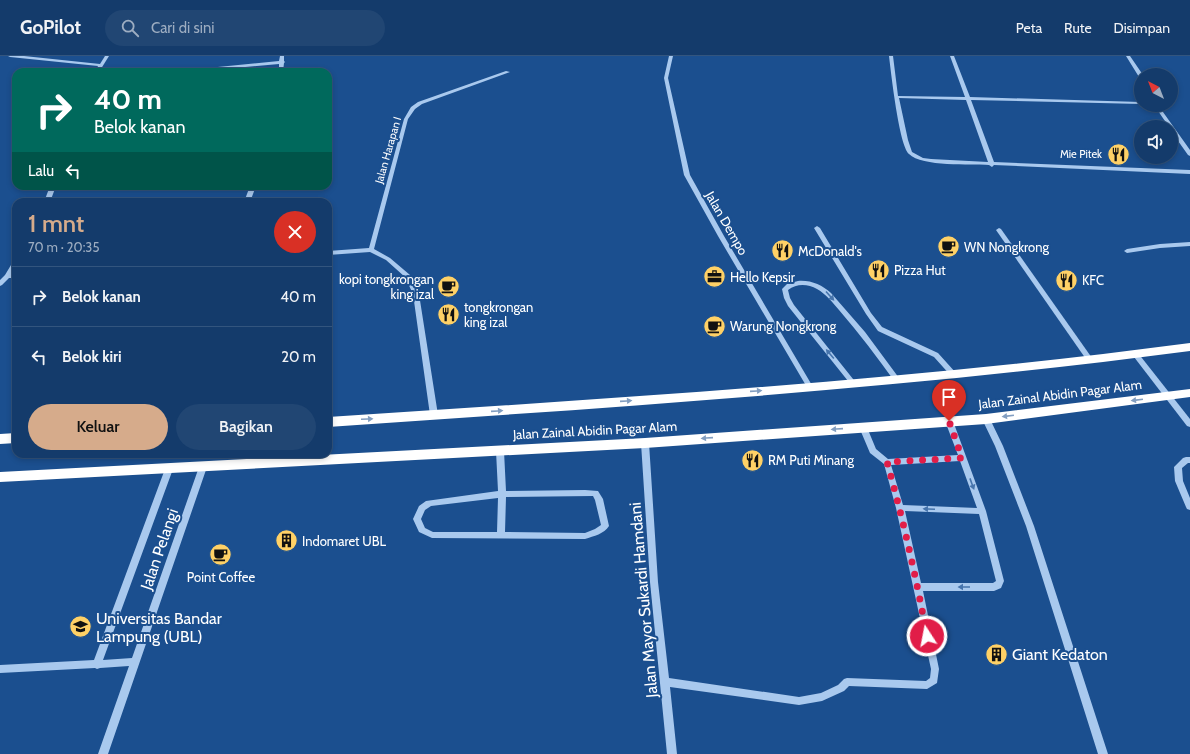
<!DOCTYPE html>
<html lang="id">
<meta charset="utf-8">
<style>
body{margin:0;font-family:Cabin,sans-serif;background:#214673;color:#f1f3f6;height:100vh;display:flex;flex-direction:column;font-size:15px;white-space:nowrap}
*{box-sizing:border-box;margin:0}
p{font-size:13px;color:#9dadc1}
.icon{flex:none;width:22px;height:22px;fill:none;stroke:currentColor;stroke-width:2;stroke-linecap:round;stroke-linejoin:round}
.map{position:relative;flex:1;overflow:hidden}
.drawer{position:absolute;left:12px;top:142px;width:320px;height:260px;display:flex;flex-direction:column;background:#143b6b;border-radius:12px;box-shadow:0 2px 6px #0003,0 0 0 1px #33557e}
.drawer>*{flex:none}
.guide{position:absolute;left:12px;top:12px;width:320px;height:122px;border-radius:12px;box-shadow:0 2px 6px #0003,0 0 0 1px #33557e;background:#00695c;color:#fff;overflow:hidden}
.needle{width:26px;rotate:318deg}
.controls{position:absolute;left:1134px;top:12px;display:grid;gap:8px}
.controls a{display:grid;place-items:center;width:44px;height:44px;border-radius:50%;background:#143b6b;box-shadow:0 2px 6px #0003,0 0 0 1px #33557e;font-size:20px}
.pin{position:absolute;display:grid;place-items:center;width:34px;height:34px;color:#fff;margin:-41px -17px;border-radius:50% 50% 50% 0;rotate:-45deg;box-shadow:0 0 4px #0007}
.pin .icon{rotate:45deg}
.me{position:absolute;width:44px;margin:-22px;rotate:349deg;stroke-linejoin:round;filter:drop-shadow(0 0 3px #0008)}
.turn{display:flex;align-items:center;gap:14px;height:84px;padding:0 16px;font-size:18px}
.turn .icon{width:52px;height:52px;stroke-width:2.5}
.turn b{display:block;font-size:28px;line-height:34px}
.then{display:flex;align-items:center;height:38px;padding:0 16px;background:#0003;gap:8px;font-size:15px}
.round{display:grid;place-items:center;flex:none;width:42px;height:42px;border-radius:21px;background:#214673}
.head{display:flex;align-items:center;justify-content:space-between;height:68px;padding:0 16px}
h1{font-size:24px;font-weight:600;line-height:30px;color:#d6ab8b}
.cta{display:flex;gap:8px;margin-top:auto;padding:8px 16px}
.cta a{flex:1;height:46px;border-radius:24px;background:#d6ab8b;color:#111;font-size:16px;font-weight:600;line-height:46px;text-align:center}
.cta a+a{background:#214673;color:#f1f3f6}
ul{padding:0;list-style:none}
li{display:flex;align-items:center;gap:12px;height:60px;padding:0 16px;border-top:1px solid #33557e}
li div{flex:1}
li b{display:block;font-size:15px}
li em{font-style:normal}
header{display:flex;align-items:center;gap:24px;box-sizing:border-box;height:56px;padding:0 20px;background:#143b6b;border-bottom:1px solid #33557e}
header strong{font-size:19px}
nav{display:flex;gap:22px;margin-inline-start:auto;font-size:14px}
.search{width:280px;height:36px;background:#214673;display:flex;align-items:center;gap:10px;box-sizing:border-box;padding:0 14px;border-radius:22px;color:#9dadc1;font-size:15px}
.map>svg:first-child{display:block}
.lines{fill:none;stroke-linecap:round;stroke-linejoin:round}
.minor{fill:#a9c9ee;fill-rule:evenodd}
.highway{fill:#fff;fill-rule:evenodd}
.oneway{fill:#4674ac}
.oneway2{fill:#829ec1}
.route{stroke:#e11d48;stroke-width:7;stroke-dasharray:0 12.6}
.labels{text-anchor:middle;stroke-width:4;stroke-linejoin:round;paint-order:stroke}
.far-street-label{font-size:11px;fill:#fff;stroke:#1b4f8f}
.far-poi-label{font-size:11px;fill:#fff;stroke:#1b4f8f;text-anchor:end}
.street-label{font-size:13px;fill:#fff;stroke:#1b4f8f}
.poi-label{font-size:13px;fill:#fff;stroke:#1b4f8f;text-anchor:start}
.near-street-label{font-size:16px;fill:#fff;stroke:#1b4f8f}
.near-poi-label{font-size:16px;fill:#fff;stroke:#1b4f8f;text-anchor:start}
</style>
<header>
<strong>GoPilot</strong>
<div class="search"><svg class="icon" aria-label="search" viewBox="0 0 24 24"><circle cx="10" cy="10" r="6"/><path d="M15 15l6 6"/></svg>Cari di sini</div>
<nav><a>Peta</a><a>Rute</a><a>Disimpan</a></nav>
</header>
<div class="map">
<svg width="1190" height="698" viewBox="0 0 1190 698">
<rect width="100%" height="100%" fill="#1b4f8f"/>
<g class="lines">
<g class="minor">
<path d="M 8,0 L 24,0 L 100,8 L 105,0 L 109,0 L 99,16 L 95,16 L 98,10 L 10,1 Z"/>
<path d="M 280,0 L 284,0 L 284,5 L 285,6 L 284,7 L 283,16 L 279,16 L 279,8 L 192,16 L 175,16 L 177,15 L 279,5 Z"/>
<path d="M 669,0 L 673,0 L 668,22 L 690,119 L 724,180 L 813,331 L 812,333 L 808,333 L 718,180 L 684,119 L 664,22 Z"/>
<path d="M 889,0 L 893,0 L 898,40 L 965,41 L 950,0 L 954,0 L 970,41 L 1141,46 L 1141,48 L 971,44 L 994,106 L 1190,114 L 1190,118 L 994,109 L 992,111 L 989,109 C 971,108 922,111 909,98 C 899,89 891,16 889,0 ZM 899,42 L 966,44 L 988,106 L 931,103 L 923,102 L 912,96 L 908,84 Z"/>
<path d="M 1126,0 L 1130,0 L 1143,19 L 1141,19 L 1141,21 L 1139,21 Z"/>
<path d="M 506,15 L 510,16 L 422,48 L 415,53 L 408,63 L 374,193 L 390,202 L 410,219 L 419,238 L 438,359 L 434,362 L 430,359 L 413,238 L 405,221 L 386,204 L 370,196 L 328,199 L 328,195 L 369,192 L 404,63 L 411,51 L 418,46 Z"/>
<path d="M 1154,49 L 1158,49 L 1190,94 L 1190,100 L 1188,99 L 1171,75 L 1171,71 L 1169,71 Z"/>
<path d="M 50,130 L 56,130 L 50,146 L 44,146 Z"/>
<path d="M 250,130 L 256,130 L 250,146 L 244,146 Z"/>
<path d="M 817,170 L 820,172 L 871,257 L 882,271 L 938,297 L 956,317 L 957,319 L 956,321 L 952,321 L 934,301 L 878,275 L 866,258 L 814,172 Z"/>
<path d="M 999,172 L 1001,173 L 1092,302 L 1093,304 L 1092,306 L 1088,306 L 996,174 Z"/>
<path d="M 1190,186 L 1190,190 L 1160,192 L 1127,197 L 1124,195 L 1127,193 L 1160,188 Z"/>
<path d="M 16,203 L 16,210 L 11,218 L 16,218 L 16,222 L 9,222 L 2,229 L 0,230 L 0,224 L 5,219 L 14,204 Z"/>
<path d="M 798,225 C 811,224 822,229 831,237 L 865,276 L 899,322 L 900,324 L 899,326 L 895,326 C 877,301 859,277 839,254 C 833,247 826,238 817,233 C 808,228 797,227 788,234 L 790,242 L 794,249 L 857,328 L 856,330 L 852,330 L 788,250 L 784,242 L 782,233 L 787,228 Z"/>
<path d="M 1134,297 L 1138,297 L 1190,363 L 1190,371 L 1187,370 L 1134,301 L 1133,299 Z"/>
<path d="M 986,360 L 989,361 L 1003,390 L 1034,470 L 1108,698 L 1098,698 L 1026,470 L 995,390 L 982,363 L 983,361 Z"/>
<path d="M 949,362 L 952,363 L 953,365 L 986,455 L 1004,525 L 1001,532 L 994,535 L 923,535 L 939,613 L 937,627 L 927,633 L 849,630 L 844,635 L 822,645 L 799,649 L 670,631 L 677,698 L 667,698 L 650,526 L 641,387 L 642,385 L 648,385 L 649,387 L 658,526 L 669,622 L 799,641 L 821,637 L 838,629 L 844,623 L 847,622 L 926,625 L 930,622 L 931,613 L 896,452 L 884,408 L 870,397 L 859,371 L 860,369 L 866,369 L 876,393 L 888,403 L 958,399 L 945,365 L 946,363 ZM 960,405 L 977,452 L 903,449 L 891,409 ZM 905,455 L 979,458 L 996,525 L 993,527 L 921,527 Z"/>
<path d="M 500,392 L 503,393 L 504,395 L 506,435 L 585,434 L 598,435 L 603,443 L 609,470 C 604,478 594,480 585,483 L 432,482 L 419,476 L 413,463 L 419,450 L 426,445 L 498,435 L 496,395 L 497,393 ZM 593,440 L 595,444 L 601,469 L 595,473 L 585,477 L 505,476 L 506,441 ZM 498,442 L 497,476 L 433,476 L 425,472 L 421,463 L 425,454 L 431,450 Z"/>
<path d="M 1186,401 L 1190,401 L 1190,407 L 1188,407 L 1182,412 L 1183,425 L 1190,442 L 1190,454 L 1187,453 L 1186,451 L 1175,425 L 1174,411 L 1183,402 Z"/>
<path d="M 203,408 L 206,409 L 207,411 L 108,698 L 98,698 L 129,610 L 100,612 L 97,613 L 95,612 L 0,617 L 0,609 L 94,604 L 165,413 L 166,411 L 172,411 L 173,413 L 103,604 L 132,602 L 199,411 L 200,409 Z"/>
</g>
<g class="highway">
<path d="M 1190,287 L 1190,295 C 904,333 616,351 328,371 L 328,361 C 616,342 904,325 1190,287 Z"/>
<path d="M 1190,333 L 1190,341 L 986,368 L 645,392 L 0,426 L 0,416 L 645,382 L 986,358 Z"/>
<path d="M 16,377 L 16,387 L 0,388 L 0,378 Z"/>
</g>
</g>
<defs><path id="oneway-solid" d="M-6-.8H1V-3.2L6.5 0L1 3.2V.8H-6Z"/></defs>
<g class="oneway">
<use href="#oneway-solid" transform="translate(830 240) rotate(48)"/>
<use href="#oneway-solid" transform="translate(830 298) rotate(-130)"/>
<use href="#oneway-solid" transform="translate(972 428) rotate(70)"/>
<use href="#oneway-solid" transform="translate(929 453) rotate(-178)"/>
<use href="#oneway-solid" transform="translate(964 531) rotate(-180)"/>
</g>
<g class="oneway2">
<use href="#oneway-solid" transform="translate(756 335) rotate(-4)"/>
<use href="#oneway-solid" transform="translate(1137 344) rotate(173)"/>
<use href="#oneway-solid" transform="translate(626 345) rotate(-4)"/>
<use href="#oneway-solid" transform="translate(497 355) rotate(-4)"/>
<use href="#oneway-solid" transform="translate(1008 360) rotate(173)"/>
<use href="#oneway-solid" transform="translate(367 363) rotate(-3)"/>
<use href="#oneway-solid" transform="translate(837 373) rotate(176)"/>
<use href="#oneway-solid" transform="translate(707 382) rotate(176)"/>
</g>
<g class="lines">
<path class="route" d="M 927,580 C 916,521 903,463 887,406 L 962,402 L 949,365"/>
</g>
<defs>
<symbol id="restaurant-disc" viewBox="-11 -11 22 22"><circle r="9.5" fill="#ffd166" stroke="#1b4f8f"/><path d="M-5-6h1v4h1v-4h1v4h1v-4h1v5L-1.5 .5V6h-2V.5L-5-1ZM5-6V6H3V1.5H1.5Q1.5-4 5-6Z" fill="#111"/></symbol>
<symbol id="cafe-disc" viewBox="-11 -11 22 22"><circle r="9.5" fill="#ffd166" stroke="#1b4f8f"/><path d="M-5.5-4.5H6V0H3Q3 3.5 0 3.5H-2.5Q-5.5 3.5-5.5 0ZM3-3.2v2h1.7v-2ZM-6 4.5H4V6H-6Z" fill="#111"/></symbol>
<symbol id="office-disc" viewBox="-11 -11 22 22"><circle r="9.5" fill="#ffd166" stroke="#1b4f8f"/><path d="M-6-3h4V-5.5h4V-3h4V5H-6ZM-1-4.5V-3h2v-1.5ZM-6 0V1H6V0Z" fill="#111"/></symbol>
<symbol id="building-disc" viewBox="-11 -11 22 22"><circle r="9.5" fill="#ffd166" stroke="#1b4f8f"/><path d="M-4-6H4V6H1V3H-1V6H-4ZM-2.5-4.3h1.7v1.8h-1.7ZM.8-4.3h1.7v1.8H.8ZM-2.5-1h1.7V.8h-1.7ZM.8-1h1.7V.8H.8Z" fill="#111"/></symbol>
<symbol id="university-disc" viewBox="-11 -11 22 22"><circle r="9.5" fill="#ffd166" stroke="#1b4f8f"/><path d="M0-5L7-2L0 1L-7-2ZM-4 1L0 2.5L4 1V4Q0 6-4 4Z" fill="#111"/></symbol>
</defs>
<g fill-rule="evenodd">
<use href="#restaurant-disc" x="1106" y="86" width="25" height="25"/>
<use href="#cafe-disc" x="936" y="178" width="25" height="25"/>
<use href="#restaurant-disc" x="770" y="182" width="25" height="25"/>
<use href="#restaurant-disc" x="866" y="202" width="25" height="25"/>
<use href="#office-disc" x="702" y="208" width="25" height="25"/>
<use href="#restaurant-disc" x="1054" y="212" width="25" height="25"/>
<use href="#cafe-disc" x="436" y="218" width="25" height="25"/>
<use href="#restaurant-disc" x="436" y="246" width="25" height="25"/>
<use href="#cafe-disc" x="702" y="258" width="25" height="25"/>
<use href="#restaurant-disc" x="740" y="392" width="25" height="25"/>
<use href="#building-disc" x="274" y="472" width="25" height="25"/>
<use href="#cafe-disc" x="208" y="486" width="25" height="25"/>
<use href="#university-disc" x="68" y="558" width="25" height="25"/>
<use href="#building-disc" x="984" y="586" width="25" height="25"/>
</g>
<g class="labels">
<g class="far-street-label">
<text transform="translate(388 94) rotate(-74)" y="4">Jalan Harapan I</text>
</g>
<g class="far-poi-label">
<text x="1102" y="102">Mie Pitek</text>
</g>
<g class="street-label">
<text transform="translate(727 167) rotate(60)" y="5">Jalan Dempo</text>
<text transform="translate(1060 338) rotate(-7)" y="5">Jalan Zainal Abidin Pagar Alam</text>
<text transform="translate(595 374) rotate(-3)" y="5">Jalan Zainal Abidin Pagar Alam</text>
</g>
<g class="poi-label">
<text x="964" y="196">WN Nongkrong</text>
<text x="798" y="200">McDonald's</text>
<text x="894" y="219">Pizza Hut</text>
<text x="730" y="226">Hello Kepsir</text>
<text x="434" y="228" text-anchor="end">kopi tongkrongan<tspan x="434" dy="15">king izal</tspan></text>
<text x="1082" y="229">KFC</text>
<text x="464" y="256">tongkrongan<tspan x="464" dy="15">king izal</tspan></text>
<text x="730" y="275">Warung Nongkrong</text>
<text x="768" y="409">RM Puti Minang</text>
<text x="302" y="490">Indomaret UBL</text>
<text x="221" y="526" text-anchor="middle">Point Coffee</text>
</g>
<g class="near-street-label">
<text transform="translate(159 493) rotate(-71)" y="6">Jalan Pelangi</text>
<text transform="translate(643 544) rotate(-95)" y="6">Jalan Mayor Sukardi Hamdani</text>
</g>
<g class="near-poi-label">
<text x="96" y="568">Universitas Bandar<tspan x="96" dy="18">Lampung (UBL)</tspan></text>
<text x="1012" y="604">Giant Kedaton</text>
</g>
</g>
</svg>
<div class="controls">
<a><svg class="needle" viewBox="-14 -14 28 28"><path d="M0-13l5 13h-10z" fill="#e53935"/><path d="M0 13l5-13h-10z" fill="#9dadc1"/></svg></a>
<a><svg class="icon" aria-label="sound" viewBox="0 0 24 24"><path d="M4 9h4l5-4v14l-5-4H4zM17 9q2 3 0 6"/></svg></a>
</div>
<div class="pin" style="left:949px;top:365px;background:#d93025"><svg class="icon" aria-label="arrive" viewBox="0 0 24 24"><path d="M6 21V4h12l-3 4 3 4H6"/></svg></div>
<svg class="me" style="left:927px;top:580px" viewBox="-20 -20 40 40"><circle r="17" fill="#e11d48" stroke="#fff" stroke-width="3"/><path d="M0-11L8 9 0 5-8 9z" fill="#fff"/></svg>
<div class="guide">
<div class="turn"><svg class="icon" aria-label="right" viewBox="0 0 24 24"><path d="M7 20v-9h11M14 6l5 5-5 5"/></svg><div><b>40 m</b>Belok kanan</div></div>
<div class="then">Lalu<svg class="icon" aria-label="left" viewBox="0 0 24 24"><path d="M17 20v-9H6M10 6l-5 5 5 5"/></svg></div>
</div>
<section class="drawer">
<div class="head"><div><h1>1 mnt</h1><p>70 m · 20:35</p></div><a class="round" style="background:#d93025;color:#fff"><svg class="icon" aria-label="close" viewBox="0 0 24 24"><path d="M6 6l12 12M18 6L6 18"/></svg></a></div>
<ul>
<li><svg class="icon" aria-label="right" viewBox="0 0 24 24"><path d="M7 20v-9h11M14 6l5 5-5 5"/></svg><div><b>Belok kanan</b></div><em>40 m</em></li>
<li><svg class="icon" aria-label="left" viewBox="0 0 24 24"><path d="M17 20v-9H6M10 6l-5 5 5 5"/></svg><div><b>Belok kiri</b></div><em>20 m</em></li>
</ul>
<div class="cta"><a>Keluar</a><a>Bagikan</a></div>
</section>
</div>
